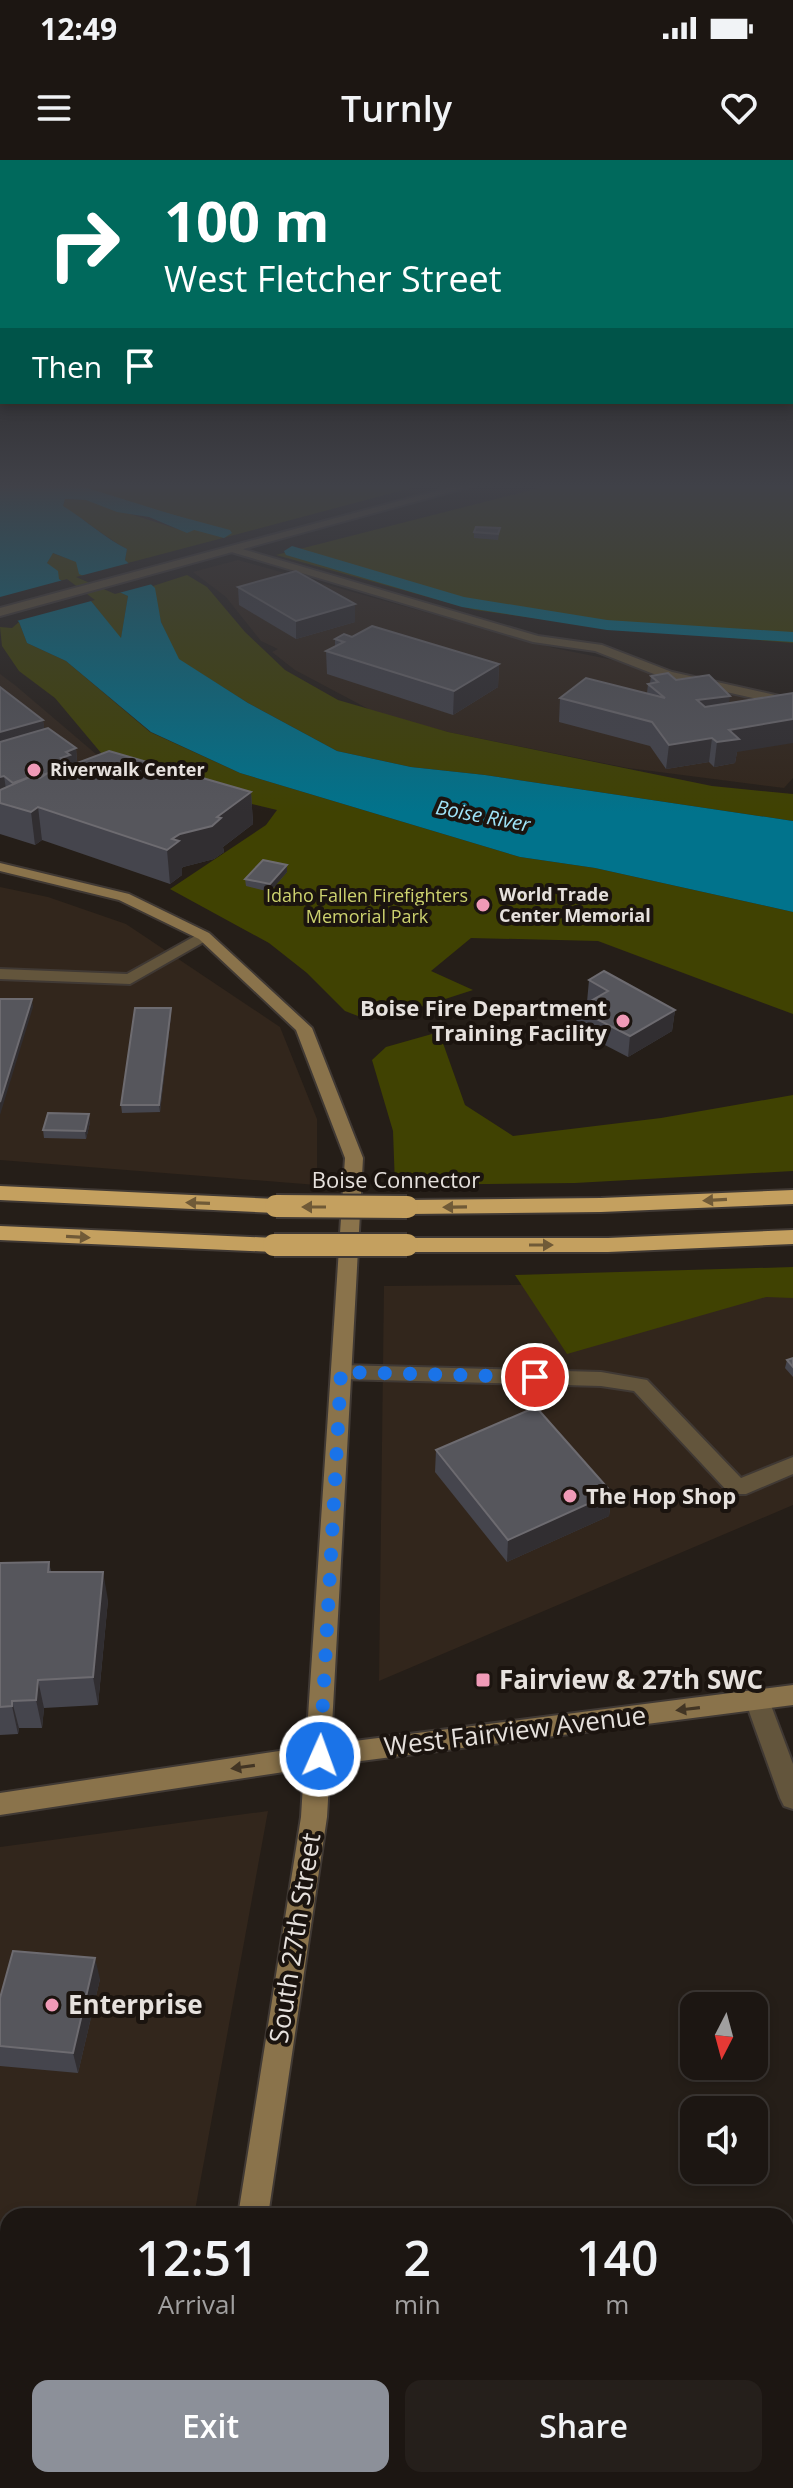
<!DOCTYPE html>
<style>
body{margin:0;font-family:"Open Sans",sans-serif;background:#251f1b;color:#f1f3f6;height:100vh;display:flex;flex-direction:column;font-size:30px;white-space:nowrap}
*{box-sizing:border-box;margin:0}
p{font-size:26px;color:#a09f9f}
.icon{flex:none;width:44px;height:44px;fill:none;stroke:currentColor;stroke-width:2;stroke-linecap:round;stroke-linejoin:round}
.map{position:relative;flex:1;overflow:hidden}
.details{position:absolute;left:0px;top:2048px;width:794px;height:280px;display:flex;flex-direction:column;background:#1c1612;border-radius:24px 24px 0 0;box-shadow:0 4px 12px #0003,0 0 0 2px #3a3532}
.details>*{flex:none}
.hud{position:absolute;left:0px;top:0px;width:794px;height:244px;box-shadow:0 4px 12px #0003,0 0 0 2px #3a3532;background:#00695c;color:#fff;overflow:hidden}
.needle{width:52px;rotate:186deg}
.controls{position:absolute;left:680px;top:1832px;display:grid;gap:16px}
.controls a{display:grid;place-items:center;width:88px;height:88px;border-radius:16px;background:#1c1612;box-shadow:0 4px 12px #0003,0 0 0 2px #3a3532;font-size:40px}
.pin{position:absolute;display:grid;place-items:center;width:68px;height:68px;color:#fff;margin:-34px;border:4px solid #fff;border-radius:50%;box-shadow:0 2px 8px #0007}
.me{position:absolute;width:88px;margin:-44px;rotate:2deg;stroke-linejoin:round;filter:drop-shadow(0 0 6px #0008)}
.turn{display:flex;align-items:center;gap:28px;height:168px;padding:0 32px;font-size:36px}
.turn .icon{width:104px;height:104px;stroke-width:2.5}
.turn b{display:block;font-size:56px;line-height:68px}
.then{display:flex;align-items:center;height:76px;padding:0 32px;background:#0003;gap:16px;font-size:30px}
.eta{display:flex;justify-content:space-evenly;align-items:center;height:136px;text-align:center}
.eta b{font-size:48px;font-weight:600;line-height:56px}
.primary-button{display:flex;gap:16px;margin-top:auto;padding:16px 32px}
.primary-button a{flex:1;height:92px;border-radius:16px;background:#8c9099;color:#fff;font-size:32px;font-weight:600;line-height:92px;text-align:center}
.primary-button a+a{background:#251f1b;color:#f1f3f6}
.status{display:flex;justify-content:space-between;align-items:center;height:56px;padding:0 40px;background:#1c1612;direction:ltr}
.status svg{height:22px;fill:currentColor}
header{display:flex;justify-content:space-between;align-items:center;height:104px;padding:0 32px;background:#1c1612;font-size:36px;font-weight:600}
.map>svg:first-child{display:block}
.built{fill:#32261c}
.green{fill:#404202}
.water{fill:#01738c;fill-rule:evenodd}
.pier{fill:#251e18}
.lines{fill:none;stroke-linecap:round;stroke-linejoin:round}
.canal{fill:#01738c;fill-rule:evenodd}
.minor-casing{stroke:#403934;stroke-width:4}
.tertiary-casing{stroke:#403934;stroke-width:4}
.secondary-casing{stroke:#403934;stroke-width:4}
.motorway-casing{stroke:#403934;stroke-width:4}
.minor{fill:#63553c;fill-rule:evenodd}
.tertiary{fill:#63553c;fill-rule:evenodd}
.secondary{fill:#8a734b;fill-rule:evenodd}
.motorway{fill:#c4a05f;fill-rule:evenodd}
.motorway-bridge-casing{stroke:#403934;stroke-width:26;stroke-linecap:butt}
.motorway-bridge{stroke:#c4a05f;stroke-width:22}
.wall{fill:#45454d}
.shaded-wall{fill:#312e31}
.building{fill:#56565c;stroke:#6d6b70;stroke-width:2}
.oneway{fill:#705a37}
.oneway2{fill:#423524}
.route{stroke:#1a73e8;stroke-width:14;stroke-dasharray:0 25.2}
.poi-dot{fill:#f09ab7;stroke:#1b140f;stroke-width:3}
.labels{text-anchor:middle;stroke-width:8;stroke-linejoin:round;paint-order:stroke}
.far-poi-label{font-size:18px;font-weight:bold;fill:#e6e1dd;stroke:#1b140f;text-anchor:start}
.far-park-label{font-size:18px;fill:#cdd26f;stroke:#1b140f}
.far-water-label{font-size:20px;font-style:italic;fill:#a0e4f9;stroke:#1b140f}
.poi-label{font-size:22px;font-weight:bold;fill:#e6e1dd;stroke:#1b140f;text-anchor:end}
.street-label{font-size:22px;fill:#e6e1dd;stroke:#1b140f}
.near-poi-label{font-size:26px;font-weight:bold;fill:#e6e1dd;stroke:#1b140f;text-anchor:start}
.near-street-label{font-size:26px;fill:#e6e1dd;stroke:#1b140f}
</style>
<div class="status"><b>12:49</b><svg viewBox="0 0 49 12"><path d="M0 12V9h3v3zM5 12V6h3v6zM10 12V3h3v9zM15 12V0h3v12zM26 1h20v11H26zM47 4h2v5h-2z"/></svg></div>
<header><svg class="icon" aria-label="menu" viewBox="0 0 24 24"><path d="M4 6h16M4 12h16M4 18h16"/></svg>Turnly<svg class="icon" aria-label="heart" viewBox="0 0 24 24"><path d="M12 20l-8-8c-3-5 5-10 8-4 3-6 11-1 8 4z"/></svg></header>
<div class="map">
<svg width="793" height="2328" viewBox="0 0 793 2328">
<rect width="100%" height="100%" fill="#251e18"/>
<g class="built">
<path d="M 238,400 L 554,488 L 613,500 L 703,529 L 793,548 L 793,618 L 784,628 L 628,608 L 448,572 L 376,553 L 295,510 L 272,492 L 278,489 L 261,481 L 226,437 L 193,412 Z"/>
<path d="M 0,514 L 16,526 L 117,612 L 0,647 Z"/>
<path d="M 0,727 L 48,737 L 126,764 L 280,867 L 317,959 L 317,1025 L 0,1000 Z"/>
<path d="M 793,1123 L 793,1345 L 379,1521 L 384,1126 Z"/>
<path d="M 268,1651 L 194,2056 L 8,2056 L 8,2320 L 145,2320 L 144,2328 L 0,2328 L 0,1687 Z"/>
</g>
<g class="green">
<path d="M 81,326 L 419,326 L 128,403 L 125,400 L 127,389 C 103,376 86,360 63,347 L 65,339 L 86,340 L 187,372 Z"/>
<path d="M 547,326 L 793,326 L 793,483 L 591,466 L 475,450 L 276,395 Z"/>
<path d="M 52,393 L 77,402 L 80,414 L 128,436 L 121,479 L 91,441 L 59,419 L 47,403 Z"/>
<path d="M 187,415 L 207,427 L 245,472 L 285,510 L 338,540 L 448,572 L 712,626 L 793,634 L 793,661 L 485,615 L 411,607 L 337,591 L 248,543 L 178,499 L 161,462 L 153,426 Z"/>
<path d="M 19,462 L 27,483 L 66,501 L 150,572 L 240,613 L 520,697 L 595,708 L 793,752 L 793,854 L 598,781 L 471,778 L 431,811 L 473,830 L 405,852 L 402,849 L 363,858 L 345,851 L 307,813 L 269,783 L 170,729 L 266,665 L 277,650 L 117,612 L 55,538 L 19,511 L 2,486 L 0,467 L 12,468 Z"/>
<path d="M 439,872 L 465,945 L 513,976 L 661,958 L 793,935 L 793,1011 L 575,1023 L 395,1025 L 393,971 L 372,900 L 386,887 Z"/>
<path d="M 793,1107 L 793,1138 L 766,1137 L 567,1194 L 515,1115 Z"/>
</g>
<path class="water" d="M 0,326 L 81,326 L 206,365 L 187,373 L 149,357 L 117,352 L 86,340 L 65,339 L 63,346 C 86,360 103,377 127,389 L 125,400 L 155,428 L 161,462 L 179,499 L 248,543 L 337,591 L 411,607 L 485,615 L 793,661 L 793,752 L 595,708 L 520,697 L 240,613 L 151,572 L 66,501 L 27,483 L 19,462 L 0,446 ZM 53,393 L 76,402 L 79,414 L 128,436 L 121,478 L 91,441 L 59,419 L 58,411 L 47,403 Z"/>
<g class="pier">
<path d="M 133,402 L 156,423 L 115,434 L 76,417 Z"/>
<path d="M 67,419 L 95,440 L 13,462 L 0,451 L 0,437 Z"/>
</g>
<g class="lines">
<g class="canal">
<path d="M 163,352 L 230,370 L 232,373 L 224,378 L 157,360 L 157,354 Z"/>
<path d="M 292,386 L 464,437 L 607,460 L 793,472 L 793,482 L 607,470 L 462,447 L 286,395 L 284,391 Z"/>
</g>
<defs>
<g id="minor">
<path d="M 232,386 L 538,476 L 602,485 L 672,512 L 793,539 L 793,547 L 664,518 L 595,491 L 533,482 L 228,391 L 226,389 Z"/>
<path d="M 204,771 L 212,776 L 209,779 L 130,824 L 0,819 L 0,809 L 127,814 Z"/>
<path d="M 341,1205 L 601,1212 L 647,1220 L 741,1318 L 793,1297 L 793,1314 L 746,1334 L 730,1334 L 634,1231 L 601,1226 L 341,1219 L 331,1212 Z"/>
<path d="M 757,1530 L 766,1533 L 769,1540 L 793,1604 L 793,1649 L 784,1646 L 780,1638 L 745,1540 L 748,1533 Z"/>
</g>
<path id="tertiary" d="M 455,326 L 472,326 L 0,456 L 0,448 Z"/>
<g id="secondary">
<path d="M 0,703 L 129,734 L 209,773 L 312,868 L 363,998 L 331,1584 L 793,1525 L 793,1545 L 330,1605 L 327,1657 L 268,2056 L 238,2056 L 301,1657 L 304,1609 L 0,1655 L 0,1633 L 306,1587 L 345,998 L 296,870 L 199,779 L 119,740 L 0,711 Z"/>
<path d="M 199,2320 L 233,2320 L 232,2328 L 198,2328 Z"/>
</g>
<g id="motorway">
<path d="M 0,1026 L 276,1039 L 287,1046 L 276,1053 L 0,1040 Z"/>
<path d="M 793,1030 L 793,1044 L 601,1052 L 407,1054 L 396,1047 L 407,1040 L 601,1038 Z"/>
<path d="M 0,1066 L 274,1078 L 285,1085 L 274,1092 L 0,1080 Z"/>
<path d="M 793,1070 L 793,1084 L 608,1092 L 407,1092 L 396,1085 L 407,1078 L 608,1078 Z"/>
</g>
</defs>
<use href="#minor" class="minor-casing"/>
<use href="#tertiary" class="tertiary-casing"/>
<use href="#secondary" class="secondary-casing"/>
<use href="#motorway" class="motorway-casing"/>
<use href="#minor" class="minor"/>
<use href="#tertiary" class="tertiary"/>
<use href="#secondary" class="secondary"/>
<use href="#motorway" class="motorway"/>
<defs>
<g id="motorway-bridge">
<path d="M 276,1046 L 407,1047"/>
<path d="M 274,1085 L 407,1085"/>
</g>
</defs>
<use href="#motorway-bridge" class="motorway-bridge-casing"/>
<use href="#motorway-bridge" class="motorway-bridge"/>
</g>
<g class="wall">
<path d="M 500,368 L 498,380 L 474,378 L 474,372 Z"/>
<path d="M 238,427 L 355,462 L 296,479 L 239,445 Z"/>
<path d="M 335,479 L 499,504 L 498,527 L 453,555 L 327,514 L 326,491 L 335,486 Z"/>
<path d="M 651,516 L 676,520 L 729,544 L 737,592 L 735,603 L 714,607 L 709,602 L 666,609 L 650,586 L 559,562 L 560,538 L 647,533 L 648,524 L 650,523 Z"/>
<path d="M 0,527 L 43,560 L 44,569 L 76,588 L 77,602 L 72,604 L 72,605 L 251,632 L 253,664 L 223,687 L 224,692 L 214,699 L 183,707 L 182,708 L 182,715 L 170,724 L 42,680 L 35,685 L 0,674 Z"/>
<path d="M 287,705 L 287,712 L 270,732 L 246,726 L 245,719 Z"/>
<path d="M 589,820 L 675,850 L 672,871 L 628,897 L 576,870 L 577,849 L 588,842 L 587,842 Z"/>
<path d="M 171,855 L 160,952 L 122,953 L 121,945 Z"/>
<path d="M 90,962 L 86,979 L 44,978 L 43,970 Z"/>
<path d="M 793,1198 L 793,1217 L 785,1208 L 787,1200 Z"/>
<path d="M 436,1290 L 612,1333 L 609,1356 L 507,1402 L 435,1312 Z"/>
<path d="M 49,1402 L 51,1412 L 108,1440 L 98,1545 L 44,1548 L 42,1568 L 19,1568 L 18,1574 L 0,1575 L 0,1403 Z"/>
<path d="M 100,1819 L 78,1913 L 0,1906 L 0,1838 Z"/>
<path d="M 0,2197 L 8,2198 L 8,2320 L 141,2320 L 140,2328 L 0,2328 Z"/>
</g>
<g class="shaded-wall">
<path d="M 355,444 L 355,462 L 296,479 L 296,461 Z"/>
<path d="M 499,504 L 498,527 L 453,555 L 454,531 Z"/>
<path d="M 730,536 L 727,560 L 694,564 L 697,540 Z"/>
<path d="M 793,559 L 793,583 L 737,592 L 735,603 L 714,607 L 717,582 L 729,570 Z"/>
<path d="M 43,560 L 45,573 L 0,586 L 0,572 Z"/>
<path d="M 712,578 L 709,602 L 666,609 L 669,585 Z"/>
<path d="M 76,588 L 77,602 L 72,604 L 72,609 L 68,616 L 13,623 L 61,598 L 66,592 Z"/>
<path d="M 4,616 L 6,629 L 0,631 L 0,617 Z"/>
<path d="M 251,632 L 253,664 L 223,687 L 224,692 L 214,699 L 183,707 L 182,708 L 182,715 L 170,724 L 167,690 L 172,679 L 180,674 L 217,657 Z"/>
<path d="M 38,647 L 42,680 L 35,685 L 31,652 Z"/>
<path d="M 287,705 L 287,712 L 270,732 L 270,724 Z"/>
<path d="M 32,839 L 33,847 L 0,955 L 0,942 Z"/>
<path d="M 171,848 L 171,855 L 160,952 L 159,945 Z"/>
<path d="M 675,850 L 672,871 L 628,897 L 630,876 Z"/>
<path d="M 89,954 L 90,962 L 86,979 L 85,971 Z"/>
<path d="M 612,1333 L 609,1356 L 507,1402 L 508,1380 Z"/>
<path d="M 103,1412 L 108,1440 L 98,1545 L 93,1517 Z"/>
<path d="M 38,1520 L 44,1548 L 42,1568 L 36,1540 Z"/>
<path d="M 12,1541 L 19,1568 L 18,1574 L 12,1546 Z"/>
<path d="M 95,1798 L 100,1819 L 78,1913 L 73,1893 Z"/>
<path d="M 131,2320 L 141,2320 L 140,2328 L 130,2328 Z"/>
</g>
<g class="building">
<path d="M 476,367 L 500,368 L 498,374 L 474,372 Z"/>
<path d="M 296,411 L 355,444 L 296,461 L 238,427 Z"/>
<path d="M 372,466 L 499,504 L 454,531 L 326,491 L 344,482 L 335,479 L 344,474 L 352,477 Z"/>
<path d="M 668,513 L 676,520 L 709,515 L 730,536 L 697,540 L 705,547 L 793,533 L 793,559 L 729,570 L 739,579 L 717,582 L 712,578 L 669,585 L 652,562 L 560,538 L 586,518 L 665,538 L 648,524 L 658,522 L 651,516 Z"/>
<path d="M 0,527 L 43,560 L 0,572 Z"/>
<path d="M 48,568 L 76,588 L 66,592 L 70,595 L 61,598 L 66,602 L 58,605 L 61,607 L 59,606 L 49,613 L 35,617 L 32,616 L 13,623 L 4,616 L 0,617 L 0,582 Z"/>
<path d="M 109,591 L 251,632 L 217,657 L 221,658 L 212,666 L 180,674 L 172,679 L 179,681 L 167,690 L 38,647 L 31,652 L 0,643 L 0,630 L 32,616 L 40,618 L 59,606 L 64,608 Z"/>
<path d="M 263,700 L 287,705 L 270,724 L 245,719 Z"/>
<path d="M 604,811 L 675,850 L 630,876 L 577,849 L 608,831 L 589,820 Z"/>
<path d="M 0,839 L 32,839 L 0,942 Z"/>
<path d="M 135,848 L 171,848 L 159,945 L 121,945 Z"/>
<path d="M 48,953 L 89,954 L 85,971 L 43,970 Z"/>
<path d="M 793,1198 L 793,1207 L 787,1200 Z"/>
<path d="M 536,1247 L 612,1333 L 508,1380 L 436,1290 Z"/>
<path d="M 49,1402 L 48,1412 L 103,1412 L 93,1517 L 38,1520 L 36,1540 L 12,1541 L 12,1546 L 0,1547 L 0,1403 Z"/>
<path d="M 13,1791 L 95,1798 L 73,1893 L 0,1886 L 0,1838 Z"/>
<path d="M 0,2197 L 8,2198 L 8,2317 L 0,2316 Z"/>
<path d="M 32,2320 L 131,2320 L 130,2328 L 82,2328 L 83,2326 Z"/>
<path d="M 306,2320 L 667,2320 L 667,2328 L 305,2328 Z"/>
</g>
<defs><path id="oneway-solid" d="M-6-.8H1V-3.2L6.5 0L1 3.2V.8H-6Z" transform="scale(2)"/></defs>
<g class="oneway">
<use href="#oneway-solid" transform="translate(715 1040) rotate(177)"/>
<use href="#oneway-solid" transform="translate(198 1043) rotate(-178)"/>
<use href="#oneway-solid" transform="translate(314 1047) rotate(-180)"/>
<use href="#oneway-solid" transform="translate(455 1047) rotate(179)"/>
<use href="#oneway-solid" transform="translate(78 1077) rotate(3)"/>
<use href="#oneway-solid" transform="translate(541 1085)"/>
</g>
<g class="oneway2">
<use href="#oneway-solid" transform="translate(688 1549) rotate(173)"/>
<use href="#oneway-solid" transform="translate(243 1607) rotate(172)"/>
</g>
<linearGradient id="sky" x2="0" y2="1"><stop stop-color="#14100d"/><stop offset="0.5" stop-color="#404148"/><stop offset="1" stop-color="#404148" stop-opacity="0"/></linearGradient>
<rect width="793" height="652" fill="url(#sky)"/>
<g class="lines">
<path class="route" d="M 320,1596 L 341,1212 L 535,1217"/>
</g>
<g class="poi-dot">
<circle cx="34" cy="610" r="8"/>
<circle cx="483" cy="745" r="8"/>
<circle cx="623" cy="861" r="8"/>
<circle cx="570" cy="1336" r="8"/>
<rect x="475" y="1512" width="16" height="16" rx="4"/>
<circle cx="52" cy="1845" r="8"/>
</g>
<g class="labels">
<g class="far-poi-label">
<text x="50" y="616">Riverwalk Center</text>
<text x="499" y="741">World Trade<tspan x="499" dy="21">Center Memorial</tspan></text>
</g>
<g class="far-park-label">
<text x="367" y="742">Idaho Fallen Firefighters<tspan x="367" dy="21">Memorial Park</tspan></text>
</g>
<g class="far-water-label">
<text transform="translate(483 656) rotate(11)" y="7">Boise River</text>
</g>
<g class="poi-label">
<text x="607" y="856">Boise Fire Department<tspan x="607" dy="25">Training Facility</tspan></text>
<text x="586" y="1344" text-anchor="start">The Hop Shop</text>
</g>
<g class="street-label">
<text x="396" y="1028">Boise Connector</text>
</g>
<g class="near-poi-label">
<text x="499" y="1529">Fairview &amp; 27th SWC</text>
<text x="68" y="1854">Enterprise</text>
</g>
<g class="near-street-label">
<text transform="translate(515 1571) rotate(-7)" y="9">West Fairview Avenue</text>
<text transform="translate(295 1778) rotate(-81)" y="9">South 27th Street</text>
</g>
</g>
</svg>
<div class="controls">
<a><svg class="needle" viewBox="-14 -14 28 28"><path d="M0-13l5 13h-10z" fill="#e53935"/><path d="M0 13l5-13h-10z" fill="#a09f9f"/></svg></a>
<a><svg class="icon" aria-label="sound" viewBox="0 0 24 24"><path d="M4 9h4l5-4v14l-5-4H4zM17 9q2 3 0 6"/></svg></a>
</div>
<div class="pin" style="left:535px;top:1217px;background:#d93025"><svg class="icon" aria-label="arrive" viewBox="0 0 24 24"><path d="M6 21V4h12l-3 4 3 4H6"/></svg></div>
<svg class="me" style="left:320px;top:1596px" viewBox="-20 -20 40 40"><circle r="17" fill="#1a73e8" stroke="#fff" stroke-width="3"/><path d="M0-11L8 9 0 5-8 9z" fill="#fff"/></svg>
<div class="hud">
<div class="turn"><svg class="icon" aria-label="right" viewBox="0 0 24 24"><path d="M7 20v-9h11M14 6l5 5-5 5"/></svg><div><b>100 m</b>West Fletcher Street</div></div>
<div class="then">Then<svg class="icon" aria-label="arrive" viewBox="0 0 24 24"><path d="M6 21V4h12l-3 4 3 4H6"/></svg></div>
</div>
<section class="details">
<div class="eta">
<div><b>12:51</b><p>Arrival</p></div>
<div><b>2</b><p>min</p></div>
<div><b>140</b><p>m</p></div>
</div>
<div class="primary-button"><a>Exit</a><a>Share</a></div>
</section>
</div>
